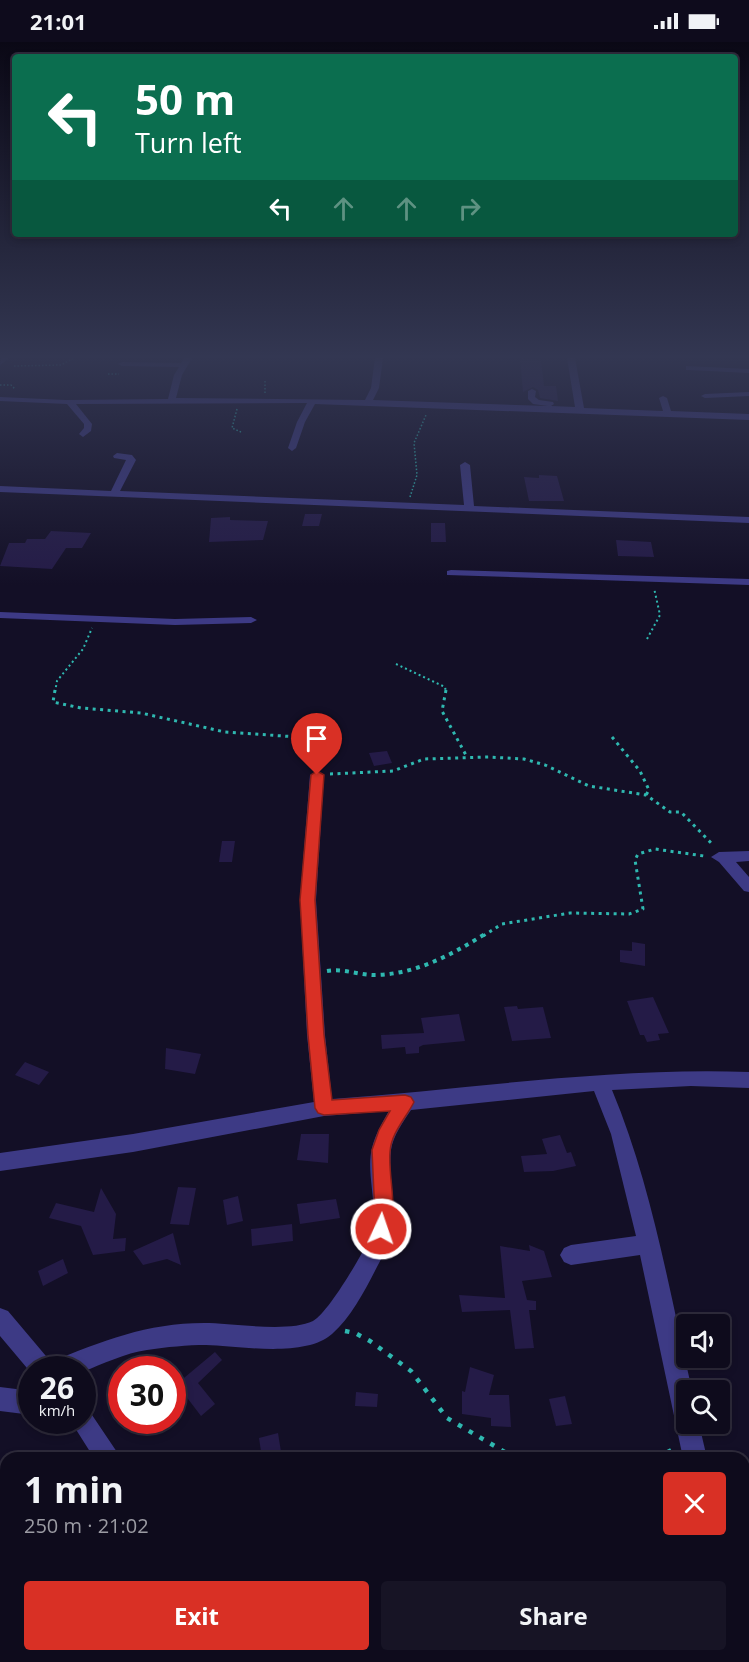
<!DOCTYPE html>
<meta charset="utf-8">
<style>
body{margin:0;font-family:"Open Sans",sans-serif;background:#171425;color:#f1f3f6;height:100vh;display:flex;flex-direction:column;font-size:22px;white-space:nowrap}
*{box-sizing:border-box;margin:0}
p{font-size:20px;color:#9b9ba3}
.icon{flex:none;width:33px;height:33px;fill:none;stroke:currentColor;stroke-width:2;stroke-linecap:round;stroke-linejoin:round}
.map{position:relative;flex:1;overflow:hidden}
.sheet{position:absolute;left:0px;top:1410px;width:750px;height:210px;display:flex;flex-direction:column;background:#0e0b1c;border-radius:18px 18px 0 0;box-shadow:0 3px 9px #0003,0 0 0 2px #2e2b3b}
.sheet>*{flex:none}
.banner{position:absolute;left:12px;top:12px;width:726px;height:183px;border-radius:6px;box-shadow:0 3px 9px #0003,0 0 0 2px #2e2b3b;background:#0b6e4f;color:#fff;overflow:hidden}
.tools{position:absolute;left:676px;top:1272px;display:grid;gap:12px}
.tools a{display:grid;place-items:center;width:54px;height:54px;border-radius:6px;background:#0e0b1c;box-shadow:0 3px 9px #0003,0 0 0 2px #2e2b3b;font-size:30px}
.speed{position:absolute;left:18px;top:1314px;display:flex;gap:12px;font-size:30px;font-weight:700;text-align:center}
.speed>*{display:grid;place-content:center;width:78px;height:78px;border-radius:50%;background:#0e0b1c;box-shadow:0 3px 9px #0003,0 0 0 2px #2e2b3b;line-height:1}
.speed small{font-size:15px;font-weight:400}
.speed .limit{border:9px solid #d22;background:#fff;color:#111}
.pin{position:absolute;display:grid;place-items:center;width:51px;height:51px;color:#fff;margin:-62px -26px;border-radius:50% 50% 50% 0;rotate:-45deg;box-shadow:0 0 6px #0007}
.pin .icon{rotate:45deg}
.me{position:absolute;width:66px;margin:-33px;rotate:3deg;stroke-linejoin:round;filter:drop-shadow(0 0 4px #0008)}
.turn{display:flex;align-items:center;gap:21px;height:126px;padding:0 24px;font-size:27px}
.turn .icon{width:78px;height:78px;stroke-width:2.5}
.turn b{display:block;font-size:42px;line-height:51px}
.lanes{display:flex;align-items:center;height:57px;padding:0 24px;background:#0003;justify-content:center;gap:30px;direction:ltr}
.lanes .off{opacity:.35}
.round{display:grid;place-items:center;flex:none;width:63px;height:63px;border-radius:6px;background:#171425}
.overview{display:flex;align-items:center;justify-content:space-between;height:102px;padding:0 24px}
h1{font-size:36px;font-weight:700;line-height:45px}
.button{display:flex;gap:12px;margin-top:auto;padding:12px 24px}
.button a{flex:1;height:69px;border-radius:6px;background:#d93025;color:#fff;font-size:24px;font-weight:700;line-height:69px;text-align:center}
.button a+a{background:#171425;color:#f1f3f6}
.status{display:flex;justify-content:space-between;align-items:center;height:42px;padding:0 30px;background:#0e0b1c;direction:ltr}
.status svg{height:16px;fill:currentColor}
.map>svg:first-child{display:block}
.building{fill:#241b47}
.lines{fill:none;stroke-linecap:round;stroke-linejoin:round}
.path-far4{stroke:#2fb8b0;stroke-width:1.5;stroke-dasharray:1.5 2;stroke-linecap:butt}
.path-far3{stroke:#2fb8b0;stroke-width:2;stroke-dasharray:2 3;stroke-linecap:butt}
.path-far2{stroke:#2fb8b0;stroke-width:3;stroke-dasharray:3 4.5;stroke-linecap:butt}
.path-far1{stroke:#2fb8b0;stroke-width:4;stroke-dasharray:4 5;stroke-linecap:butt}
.path{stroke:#2fb8b0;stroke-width:4.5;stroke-dasharray:4.5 8;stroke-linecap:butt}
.minor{fill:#3d3a85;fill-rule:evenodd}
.route{fill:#d93025;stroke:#8d1f18;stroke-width:1.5}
</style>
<div class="status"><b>21:01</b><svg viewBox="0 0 49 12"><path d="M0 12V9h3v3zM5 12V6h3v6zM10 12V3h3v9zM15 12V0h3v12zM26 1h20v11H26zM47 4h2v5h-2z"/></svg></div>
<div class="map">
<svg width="749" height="1620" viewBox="0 0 749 1620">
<rect width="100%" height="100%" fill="#130f26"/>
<g class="building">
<path d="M 520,316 L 541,318 L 544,344 L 556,344 L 558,359 L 540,356 L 538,348 L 533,345 L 523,350 Z"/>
<path d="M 539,433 L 557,434 L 564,459 L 529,459 L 524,435 L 539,436 Z"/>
<path d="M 305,472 L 322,472 L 319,484 L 302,484 Z"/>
<path d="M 230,475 L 230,478 L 268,479 L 263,498 L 209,500 L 211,476 Z"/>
<path d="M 431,481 L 445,481 L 446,500 L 431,500 Z"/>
<path d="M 51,489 L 91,491 L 82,506 L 66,506 L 52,527 L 0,524 L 9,501 L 25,501 L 27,497 L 45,497 Z"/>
<path d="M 616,498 L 651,500 L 654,515 L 618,514 Z"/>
<path d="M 387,709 L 392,721 L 374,724 L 369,711 Z"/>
<path d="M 222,799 L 235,799 L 232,820 L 219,820 Z"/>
<path d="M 632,900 L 645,902 L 645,924 L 620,920 L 620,908 L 632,909 Z"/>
<path d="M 653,955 L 669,991 L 658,992 L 660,998 L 647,1000 L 644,993 L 640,993 L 627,959 Z"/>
<path d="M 517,964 L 518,967 L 543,965 L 551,996 L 512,999 L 504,965 Z"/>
<path d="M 459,972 L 465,999 L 423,1003 L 419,1005 L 419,1011 L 406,1012 L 405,1005 L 382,1007 L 381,993 L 424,991 L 421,976 Z"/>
<path d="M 166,1006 L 201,1012 L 195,1032 L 165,1027 Z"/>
<path d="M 25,1020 L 49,1030 L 39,1043 L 15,1033 Z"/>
<path d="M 301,1092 L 329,1092 L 328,1121 L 297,1118 Z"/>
<path d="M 560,1093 L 567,1111 L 571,1110 L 576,1124 L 553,1129 L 524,1130 L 521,1114 L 547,1112 L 542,1097 Z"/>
<path d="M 178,1145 L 196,1146 L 189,1183 L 170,1182 Z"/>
<path d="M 101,1146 L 116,1172 L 113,1197 L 126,1196 L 125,1209 L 93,1213 L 81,1184 L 49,1176 L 56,1161 L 94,1170 Z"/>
<path d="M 238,1154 L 243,1179 L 227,1183 L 223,1158 Z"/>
<path d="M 336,1157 L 340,1176 L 300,1182 L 297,1162 Z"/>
<path d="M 292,1182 L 293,1199 L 252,1204 L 251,1187 Z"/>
<path d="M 173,1191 L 181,1223 L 167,1217 L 143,1223 L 133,1209 Z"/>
<path d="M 529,1203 L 544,1209 L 552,1235 L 522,1239 L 527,1258 L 536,1259 L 536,1268 L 529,1268 L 534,1306 L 515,1307 L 510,1268 L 462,1270 L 459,1253 L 505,1256 L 500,1204 L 530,1209 Z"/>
<path d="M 63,1217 L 68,1231 L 43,1244 L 38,1229 Z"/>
<path d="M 215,1310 L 222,1318 L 198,1341 L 215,1362 L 201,1374 L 185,1353 L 172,1363 L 172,1346 Z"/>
<path d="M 470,1325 L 494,1333 L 489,1353 L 509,1353 L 511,1385 L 491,1384 L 491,1376 L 462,1372 L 462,1349 L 465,1350 Z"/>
<path d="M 356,1350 L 378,1352 L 377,1365 L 355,1364 Z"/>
<path d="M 565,1354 L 572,1382 L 556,1384 L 549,1357 Z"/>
<path d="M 278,1391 L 282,1416 L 262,1416 L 259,1396 Z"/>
</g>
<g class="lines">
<g class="path-far4">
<path d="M 14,324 L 61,323 L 74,316"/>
<path d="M 108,332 L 119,332"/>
<path d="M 265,339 L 265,351"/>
<path d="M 0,343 L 11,343 L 15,347"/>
<path d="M 237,367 L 232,386 L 241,390"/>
<path d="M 410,455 L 417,433 L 414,401 L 426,373"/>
</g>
<g class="path-far3">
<path d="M 647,597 L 660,573 L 654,546"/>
<path d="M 396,622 L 445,645 L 446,650"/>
<path d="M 55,650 L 57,639 L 83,607 L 92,586"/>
</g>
<g class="path-far2">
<path d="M 55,648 L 53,660 L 81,666 L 141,671 L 225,690 L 312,696 L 318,705 L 318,724"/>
<path d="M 446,648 L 442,669 L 467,715"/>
<path d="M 612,695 L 640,729 L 649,748 L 646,753"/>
<path d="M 330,732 L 393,729 L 424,717 L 489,715 L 524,717 L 545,723 L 589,744 L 646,753 L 670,770 L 681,770 L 714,804"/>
<path d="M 483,894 L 502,882 L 570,871 L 629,872 L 643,867 L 635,818 L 638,812 L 655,807 L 704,814"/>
</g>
<path class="path-far1" d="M 327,929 C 345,926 360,934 378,933 C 418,931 451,913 485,892"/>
<g class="path">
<path d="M 345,1289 L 355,1291 L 370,1299 L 411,1329 L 447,1376 L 515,1416"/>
<path d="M 643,1416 L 666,1411 L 675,1406"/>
</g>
<g class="minor">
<path d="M 9,316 L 0,323 L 1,316 Z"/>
<path d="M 184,316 L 192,316 L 182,333 L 176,356 L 365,358 L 371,346 L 375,316 L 383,316 L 379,346 L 373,358 L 548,364 L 533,362 L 528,357 L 528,349 L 532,347 L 536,349 L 535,355 L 539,358 L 553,360 L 554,362 L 551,364 L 575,365 L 567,316 L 575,316 L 584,366 L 663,369 L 659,356 L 663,354 L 667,356 L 671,369 L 749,372 L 749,378 L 315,362 L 305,380 L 296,406 L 292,409 L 288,406 L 297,380 L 307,361 L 76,362 L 92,382 L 91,389 L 83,395 L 79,392 L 84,386 L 84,382 L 67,362 L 0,359 L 0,355 L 66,358 L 168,357 L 174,333 L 179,325 L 122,324 L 118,322 L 122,320 L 181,321 Z"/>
<path d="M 686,324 L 749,327 L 749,331 L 689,328 L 686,328 Z"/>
<path d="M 749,350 L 749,354 L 705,356 L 701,354 L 705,352 Z"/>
<path d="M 117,411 L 132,413 L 136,418 L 120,449 L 464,463 L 460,423 L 465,420 L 470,423 L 474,464 L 749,475 L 749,481 L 0,450 L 0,444 L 111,449 L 126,418 L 114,416 L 113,414 Z"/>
<path d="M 451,528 L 749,537 L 749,543 L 447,533 L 447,529 Z"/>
<path d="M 0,570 L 175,577 L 251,575 L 257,578 L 251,581 L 175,583 L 0,576 Z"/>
<path d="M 317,729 L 324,733 L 316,858 L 325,993 L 332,1057 C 471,1047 610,1025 749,1030 L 749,1046 L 691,1044 L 612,1048 C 652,1144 669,1248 692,1348 L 687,1348 L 687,1382 L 699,1382 L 707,1416 L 683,1416 L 640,1213 L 571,1223 L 564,1220 L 560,1213 L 564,1206 L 571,1203 L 636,1194 L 611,1092 L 594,1049 L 411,1068 C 403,1080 393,1094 391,1108 C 387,1142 402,1176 386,1208 C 371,1235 356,1271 332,1292 C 305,1316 240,1304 206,1303 C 188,1303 166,1305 147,1308 C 125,1311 103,1322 82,1330 L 82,1328 L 32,1328 L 32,1332 L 0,1294 L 0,1266 L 8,1269 L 51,1320 C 102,1299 147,1281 204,1281 C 232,1281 288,1291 313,1279 C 328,1271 362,1213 369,1197 C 381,1167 365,1134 372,1106 C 375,1093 382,1081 389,1069 L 324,1074 L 133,1110 L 0,1129 L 0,1111 L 133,1092 L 314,1060 L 307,993 L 300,858 L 310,733 Z"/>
<path d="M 749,809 L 749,819 L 736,820 L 749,835 L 749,850 L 744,849 L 719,820 L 711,815 L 719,810 Z"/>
<path d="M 0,1345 L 32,1349 L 32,1373 L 0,1369 Z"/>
<path d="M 82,1366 L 90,1370 L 121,1416 L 94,1416 L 70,1378 L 82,1378 Z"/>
<path d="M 744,1600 L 749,1602 L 749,1620 L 732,1620 L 730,1614 L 744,1614 Z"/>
<rect x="96" y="1614" width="28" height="6"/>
<path d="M 306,1614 L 338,1614 L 341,1620 L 309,1620 Z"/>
</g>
</g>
<linearGradient id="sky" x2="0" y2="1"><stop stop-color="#0a0815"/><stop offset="0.58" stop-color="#333752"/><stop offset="1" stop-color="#333752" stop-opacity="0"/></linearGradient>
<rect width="749" height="543" fill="url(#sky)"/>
<path class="route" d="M 317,729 L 324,733 L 315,858 L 324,993 L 332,1058 L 405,1053 L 411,1055 L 414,1060 C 406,1076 391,1091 390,1110 C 388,1137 399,1167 388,1193 L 381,1196 L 375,1193 L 372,1187 L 375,1174 L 372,1108 L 379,1088 L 390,1069 L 324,1073 L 318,1071 L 315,1066 L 308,993 L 300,858 L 311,733 Z"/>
</svg>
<div class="tools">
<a><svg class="icon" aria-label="sound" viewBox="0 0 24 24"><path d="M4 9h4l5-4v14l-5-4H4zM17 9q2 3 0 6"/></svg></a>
<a><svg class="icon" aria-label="search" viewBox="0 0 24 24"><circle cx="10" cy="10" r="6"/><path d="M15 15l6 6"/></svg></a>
</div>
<div class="speed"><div>26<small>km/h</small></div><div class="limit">30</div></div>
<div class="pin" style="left:317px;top:733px;background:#d93025"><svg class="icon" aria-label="arrive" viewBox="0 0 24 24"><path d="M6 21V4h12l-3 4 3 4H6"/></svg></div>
<svg class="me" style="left:381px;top:1187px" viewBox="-20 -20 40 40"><circle r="17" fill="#d93025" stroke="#fff" stroke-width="3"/><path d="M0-11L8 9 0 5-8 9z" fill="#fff"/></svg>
<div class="banner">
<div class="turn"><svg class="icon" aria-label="left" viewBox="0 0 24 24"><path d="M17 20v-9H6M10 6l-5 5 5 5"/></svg><div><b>50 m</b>Turn left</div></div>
<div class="lanes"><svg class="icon" aria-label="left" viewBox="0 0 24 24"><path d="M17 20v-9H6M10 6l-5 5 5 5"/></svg><svg class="icon off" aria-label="ahead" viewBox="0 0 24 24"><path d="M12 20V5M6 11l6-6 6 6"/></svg><svg class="icon off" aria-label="ahead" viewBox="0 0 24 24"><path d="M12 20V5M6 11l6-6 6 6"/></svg><svg class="icon off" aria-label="right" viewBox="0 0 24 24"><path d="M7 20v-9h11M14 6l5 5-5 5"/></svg></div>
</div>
<section class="sheet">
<div class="overview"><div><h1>1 min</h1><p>250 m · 21:02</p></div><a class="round" style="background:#d93025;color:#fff"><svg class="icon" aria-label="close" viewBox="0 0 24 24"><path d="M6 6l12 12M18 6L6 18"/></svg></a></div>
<div class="button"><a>Exit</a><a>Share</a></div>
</section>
</div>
